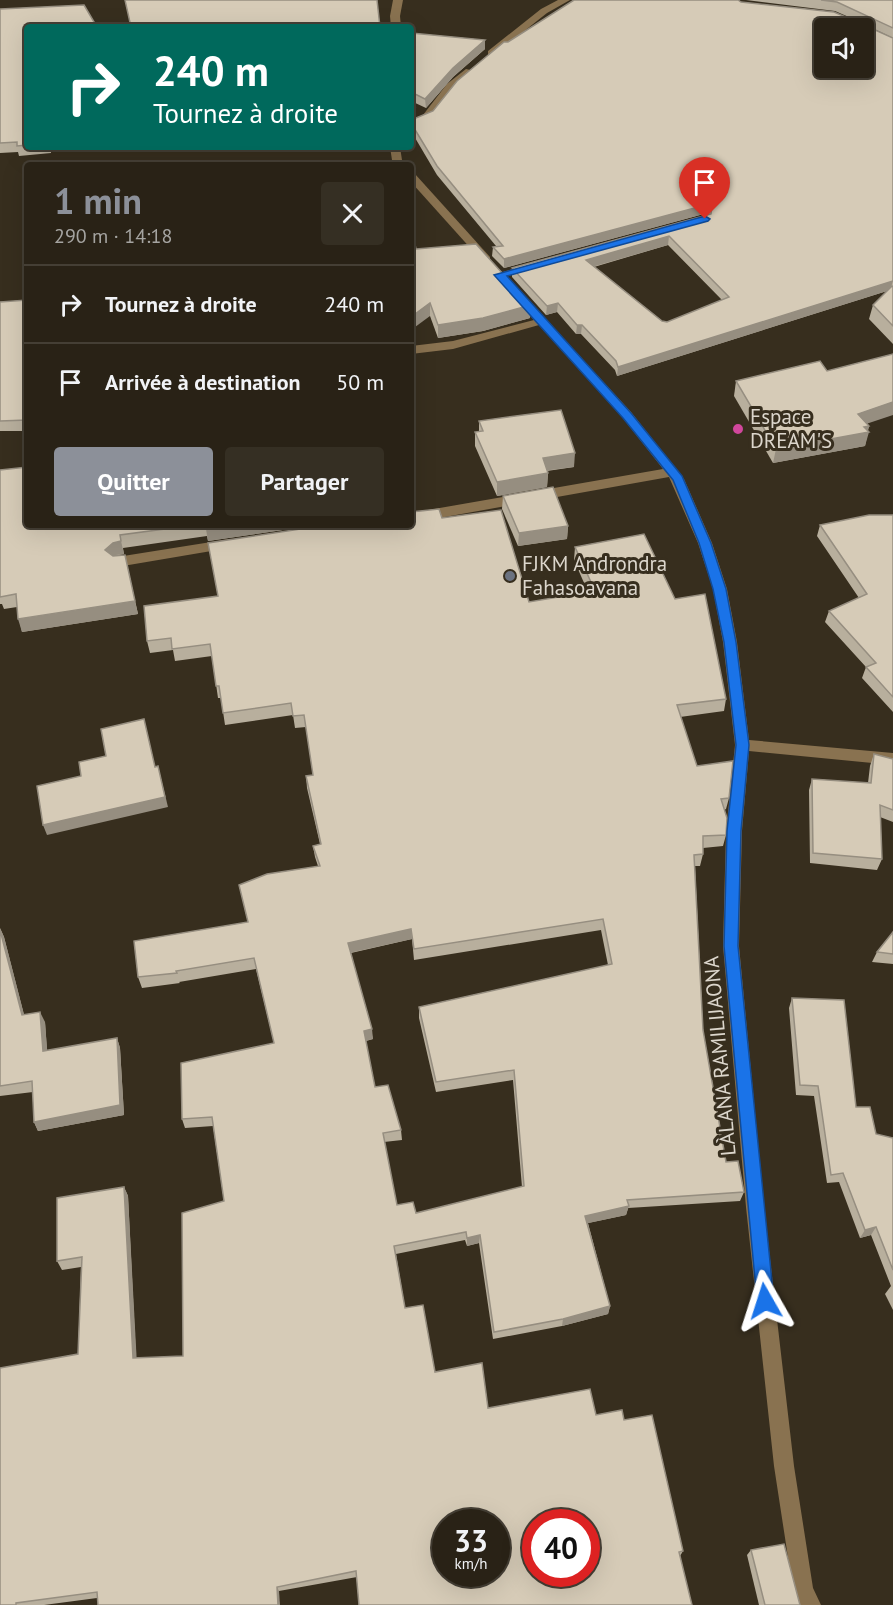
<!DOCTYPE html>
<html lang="fr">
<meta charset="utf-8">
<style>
body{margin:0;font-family:"PT Sans",sans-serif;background:#352f23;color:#f1f3f6;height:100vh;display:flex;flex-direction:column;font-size:22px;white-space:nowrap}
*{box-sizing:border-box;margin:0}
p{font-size:20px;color:#a5a4a1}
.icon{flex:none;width:33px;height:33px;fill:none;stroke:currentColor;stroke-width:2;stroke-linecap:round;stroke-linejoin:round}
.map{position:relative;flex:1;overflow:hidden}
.sheet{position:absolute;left:24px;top:162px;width:390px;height:366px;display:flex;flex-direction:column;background:#292216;border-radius:6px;box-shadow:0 6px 24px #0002,0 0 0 2px #453f35}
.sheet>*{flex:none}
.top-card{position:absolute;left:24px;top:24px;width:390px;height:126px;border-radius:6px;box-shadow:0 6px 24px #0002,0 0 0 2px #453f35;background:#00695c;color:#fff;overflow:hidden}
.tools{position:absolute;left:814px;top:18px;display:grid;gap:12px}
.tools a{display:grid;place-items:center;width:60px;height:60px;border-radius:6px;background:#292216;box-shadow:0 6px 24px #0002,0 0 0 2px #453f35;font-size:30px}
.speed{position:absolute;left:432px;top:1509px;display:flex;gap:12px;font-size:30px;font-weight:700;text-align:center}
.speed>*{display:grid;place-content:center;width:78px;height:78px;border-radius:50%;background:#292216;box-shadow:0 6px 24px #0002,0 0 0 2px #453f35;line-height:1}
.speed small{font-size:15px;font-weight:400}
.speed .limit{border:9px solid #d22;background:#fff;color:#111}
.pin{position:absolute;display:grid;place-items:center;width:51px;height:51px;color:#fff;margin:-62px -26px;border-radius:50% 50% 50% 0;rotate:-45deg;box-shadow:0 0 6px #0007}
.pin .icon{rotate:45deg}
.me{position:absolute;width:66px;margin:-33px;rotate:354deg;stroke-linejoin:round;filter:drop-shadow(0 0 4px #0008)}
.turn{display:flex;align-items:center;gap:21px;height:126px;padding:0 30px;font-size:27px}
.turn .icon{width:78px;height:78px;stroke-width:2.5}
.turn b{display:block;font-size:42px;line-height:51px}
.round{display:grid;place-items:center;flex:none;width:63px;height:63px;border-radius:6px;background:#352f23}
.summary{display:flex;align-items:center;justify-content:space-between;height:102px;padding:0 30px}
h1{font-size:36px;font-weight:700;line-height:45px;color:#8c9099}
.primary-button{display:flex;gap:12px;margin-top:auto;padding:12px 30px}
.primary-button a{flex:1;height:69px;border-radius:6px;background:#8c9099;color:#fff;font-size:24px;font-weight:700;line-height:69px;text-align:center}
.primary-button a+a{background:#352f23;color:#f1f3f6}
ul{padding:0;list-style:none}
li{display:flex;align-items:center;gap:18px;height:78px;padding:0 30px;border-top:2px solid #453f35}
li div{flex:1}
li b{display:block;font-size:22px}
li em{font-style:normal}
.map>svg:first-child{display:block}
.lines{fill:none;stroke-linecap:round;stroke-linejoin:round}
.minor{fill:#897250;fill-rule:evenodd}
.wall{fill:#b8af9d;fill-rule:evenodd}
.shaded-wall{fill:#968e80}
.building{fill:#d6cbb7;stroke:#968e80;stroke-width:1.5;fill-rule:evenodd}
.route{fill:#1a73e8;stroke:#114b97;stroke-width:1.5}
.hotel-dot{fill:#d1479c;stroke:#372e1e;stroke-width:2}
.worship-dot{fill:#6b7280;stroke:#372e1e;stroke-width:2}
.labels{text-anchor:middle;stroke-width:6;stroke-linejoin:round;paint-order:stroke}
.poi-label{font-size:21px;fill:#dcd6cc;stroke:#372e1e;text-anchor:start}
.street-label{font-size:21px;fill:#dcd6cc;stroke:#372e1e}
</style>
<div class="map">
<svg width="893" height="1605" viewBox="0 0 893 1605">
<rect width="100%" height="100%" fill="#372e1e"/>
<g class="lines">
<g class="minor">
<path d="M 393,0 L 403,0 L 400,16 L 401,27 L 391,27 L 390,16 Z"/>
<path d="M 558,0 L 570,0 L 547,13 L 494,55 L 488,55 L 488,51 L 541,9 Z"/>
<path d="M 466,69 L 475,71 L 455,88 L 431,119 L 411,127 L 411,120 L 423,115 L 447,84 Z"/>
<path d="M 390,147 L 400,147 L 402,160 L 406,165 L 395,165 L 392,160 Z"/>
<path d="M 411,173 L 415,174 L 490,257 L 490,261 L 482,261 L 411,182 Z"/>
<path d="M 531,263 L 537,266 L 535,268 L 500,278 L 494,275 Z"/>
<path d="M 516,289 L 520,291 L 631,412 L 684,479 L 712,543 L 727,589 L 737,642 L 749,740 L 893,753 L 893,765 L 749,751 L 742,831 L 739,946 L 764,1207 L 794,1466 L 813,1588 L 821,1605 L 800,1605 L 793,1590 L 774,1466 L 746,1207 L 723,946 L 726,831 L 735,745 L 723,642 L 713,589 L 698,543 L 669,477 L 411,523 L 411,513 L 663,469 L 623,418 L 539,325 L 453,349 L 411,354 L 411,346 L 453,341 L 534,320 L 510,293 Z"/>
<path d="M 230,539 L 237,544 L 235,547 L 117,567 L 110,562 L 117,557 Z"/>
</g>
</g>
<g class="wall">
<path d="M 746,0 L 893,0 L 893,38 L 864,24 L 864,25 L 893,38 L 893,344 L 869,319 L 873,305 L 887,291 L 617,376 L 615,370 L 581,334 L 576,334 L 557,312 L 546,315 L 512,277 L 512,268 L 707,215 L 700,215 L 504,268 L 492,256 L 493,247 L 496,246 L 437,175 L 411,131 L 411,120 L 433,111 L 508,42 L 741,2 L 858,21 L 835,11 ZM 668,245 L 722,300 L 667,322 L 662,321 L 594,267 Z"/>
<path d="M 0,9 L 27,27 L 27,147 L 51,147 L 51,153 L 19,156 L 18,152 L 0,153 Z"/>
<path d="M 411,33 L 485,40 L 485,49 L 453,77 L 426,108 L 411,101 Z"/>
<path d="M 314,147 L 348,147 L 348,148 L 314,150 Z"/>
<path d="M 416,249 L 531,305 L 530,318 L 483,331 L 438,338 L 430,316 Z"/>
<path d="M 27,300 L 27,431 L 0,431 L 0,302 Z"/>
<path d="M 827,371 L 869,426 L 865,446 L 773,463 L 734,396 L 736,381 Z"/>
<path d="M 479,421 L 574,467 L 547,471 L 548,473 L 547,487 L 497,496 L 475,446 L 475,432 L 479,432 Z"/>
<path d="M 0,470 L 27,525 L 317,525 L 208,541 L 207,536 L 123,548 L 124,554 L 114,556 L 125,555 L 138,614 L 22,632 L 17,607 L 4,609 L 2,604 L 0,604 L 0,607 Z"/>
<path d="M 503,496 L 568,526 L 567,539 L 518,546 L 502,509 Z"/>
<path d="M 893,515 L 893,712 L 862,678 L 866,667 L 825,622 L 829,611 L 859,598 L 817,536 L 820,525 Z"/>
<path d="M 442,518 L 529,602 L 588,592 L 574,560 L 575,547 L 675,599 L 726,699 L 724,711 L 680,717 L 697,766 L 729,798 L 726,809 L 724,810 L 726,835 L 723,846 L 703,848 L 703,854 L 700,866 L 695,866 L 703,1030 L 726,1162 L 744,1192 L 740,1201 L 628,1208 L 626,1215 L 588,1223 L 610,1306 L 608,1314 L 562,1326 L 493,1339 L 479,1243 L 467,1246 L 465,1240 L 396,1254 L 405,1308 L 435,1372 L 488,1408 L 596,1415 L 624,1420 L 683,1551 L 680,1556 L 357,1577 L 279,1591 L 97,1598 L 44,1605 L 0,1605 L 78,1354 L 81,1267 L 62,1270 L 57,1261 L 124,1187 L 128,1196 L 136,1358 L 183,1356 L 224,1201 L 213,1126 L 185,1128 L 182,1119 L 274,1043 L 256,969 L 179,982 L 180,983 L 142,988 L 138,977 L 248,922 L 239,885 L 318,866 L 315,857 L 313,846 L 320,844 L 307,788 L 306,776 L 313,775 L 306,727 L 295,728 L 293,715 L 225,725 L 221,698 L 218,698 L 212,656 L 175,661 L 173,650 L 150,653 L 147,641 L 218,596 ZM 601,930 L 608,965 L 419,1007 L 419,1018 L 436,1092 L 513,1080 L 522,1187 L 416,1213 L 397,1205 L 384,1142 L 402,1140 L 401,1130 L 375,1087 L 366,1041 L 373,1039 L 351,953 L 412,939 L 414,960 Z"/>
<path d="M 874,754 L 893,759 L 893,822 L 880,817 L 882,859 L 877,870 L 810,863 L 809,790 L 812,779 L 868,783 L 870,766 Z"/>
<path d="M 0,928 L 4,937 L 24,1015 L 45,1022 L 47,1051 L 117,1038 L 120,1048 L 124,1115 L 38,1131 L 34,1122 L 33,1092 L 0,1096 Z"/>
<path d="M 893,932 L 893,964 L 872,962 L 877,952 Z"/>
<path d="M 792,998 L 856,1107 L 876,1134 L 893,1138 L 893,1310 L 885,1294 L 891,1286 L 871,1235 L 860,1238 L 839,1182 L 827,1183 L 814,1096 L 796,1095 L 789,1008 Z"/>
<path d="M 751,1550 L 800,1605 L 759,1605 L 747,1555 Z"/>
</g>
<g class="shaded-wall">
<path d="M 485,40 L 485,49 L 453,77 L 426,108 L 425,99 L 453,68 Z"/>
<path d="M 415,107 L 415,116 L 411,118 L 411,109 Z"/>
<path d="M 702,206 L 700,215 L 504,268 L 504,259 Z"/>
<path d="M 669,236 L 668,245 L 585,269 L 586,260 Z"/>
<path d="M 893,281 L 890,290 L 617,376 L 618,367 Z"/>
<path d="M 430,303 L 430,316 L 411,330 L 411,317 Z"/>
<path d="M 558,303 L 557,312 L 546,315 L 547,306 Z"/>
<path d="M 531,305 L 530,318 L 483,331 L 438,338 L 438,325 Z"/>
<path d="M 577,325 L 582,325 L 581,334 L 576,334 Z"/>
<path d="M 893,402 L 893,415 L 854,428 L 858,414 Z"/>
<path d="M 869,426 L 867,432 L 869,432 L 865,446 L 773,463 L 776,449 Z"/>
<path d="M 575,453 L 574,467 L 542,471 L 543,458 Z"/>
<path d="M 548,473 L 547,487 L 497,496 L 497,482 Z"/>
<path d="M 231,525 L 317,525 L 208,541 L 206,529 Z"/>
<path d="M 568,526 L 567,539 L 518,546 L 519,533 Z"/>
<path d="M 121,541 L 124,554 L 116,555 L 108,562 L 105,550 L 113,543 Z"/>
<path d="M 135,601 L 138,614 L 22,632 L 18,619 Z"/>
<path d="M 158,766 L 168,807 L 47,835 L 43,825 Z"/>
<path d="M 0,928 L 4,937 L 27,1026 L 22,1015 Z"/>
<path d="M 411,929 L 412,939 L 349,953 L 348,943 Z"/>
<path d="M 40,1012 L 45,1022 L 48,1061 L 43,1051 Z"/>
<path d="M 372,1029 L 373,1039 L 365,1041 L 364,1031 Z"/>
<path d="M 117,1038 L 120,1048 L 124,1115 L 38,1131 L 34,1122 Z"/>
<path d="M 124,1187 L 128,1196 L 137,1365 L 133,1358 Z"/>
<path d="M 629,1206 L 626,1215 L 584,1224 L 585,1216 Z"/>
<path d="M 876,1227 L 871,1235 L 860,1238 L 865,1230 Z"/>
<path d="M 480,1235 L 479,1243 L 467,1246 L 467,1238 Z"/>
<path d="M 610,1306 L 608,1314 L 562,1326 L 563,1319 Z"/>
<path d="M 277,1587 L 279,1591 L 280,1605 L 278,1605 Z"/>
</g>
<g class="building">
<path d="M 125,0 L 377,0 L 380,27 L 131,27 Z"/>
<path d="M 574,0 L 738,0 L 741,2 L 834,12 L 855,21 L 864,21 L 864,25 L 893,38 L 893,281 L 618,367 L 616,361 L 582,325 L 577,325 L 558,303 L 547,306 L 512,268 L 711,214 L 712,206 L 702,206 L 504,259 L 493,247 L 503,246 L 437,166 L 411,123 L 411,120 L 433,111 L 457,81 L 504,42 L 508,42 ZM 825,28 L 864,28 L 864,68 L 825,68 ZM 669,236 L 729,297 L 667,322 L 662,321 L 586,260 Z"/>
<path d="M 821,0 L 893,0 L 893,28 L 837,2 Z"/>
<path d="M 84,5 L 97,27 L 27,27 L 27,145 L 17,146 L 17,142 L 0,143 L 0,9 Z"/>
<path d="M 411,33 L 485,40 L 453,68 L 425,99 L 411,92 Z"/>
<path d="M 411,103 L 415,107 L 411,109 Z"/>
<path d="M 411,236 L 413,236 L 416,249 L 476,244 L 531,305 L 483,318 L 438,325 L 430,303 L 411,317 Z"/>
<path d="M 892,286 L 893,287 L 893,326 L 873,305 Z"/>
<path d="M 27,300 L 27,420 L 0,421 L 0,302 Z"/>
<path d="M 893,354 L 893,402 L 858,414 L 869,426 L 864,427 L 869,432 L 776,449 L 736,381 L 820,361 L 827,371 Z"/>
<path d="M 561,410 L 575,453 L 543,458 L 548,473 L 497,482 L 475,432 L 483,431 L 479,421 Z"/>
<path d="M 27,467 L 27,525 L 195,525 L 120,535 L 121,541 L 113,543 L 105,550 L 113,556 L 125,555 L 135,601 L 18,619 L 16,594 L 0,597 L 0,470 Z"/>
<path d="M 553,487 L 568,526 L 519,533 L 503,496 Z"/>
<path d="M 439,509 L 442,518 L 501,510 L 529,602 L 595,591 L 575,547 L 644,534 L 675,599 L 705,594 L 726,699 L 677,705 L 697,766 L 733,761 L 729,798 L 721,799 L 727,818 L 726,835 L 703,836 L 703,854 L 694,855 L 703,1030 L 726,1162 L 738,1161 L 744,1192 L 627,1200 L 629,1206 L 585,1216 L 610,1306 L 563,1319 L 494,1332 L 480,1235 L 467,1238 L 466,1232 L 394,1246 L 405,1308 L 423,1305 L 435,1372 L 482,1363 L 488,1408 L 590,1389 L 596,1415 L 622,1410 L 624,1420 L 652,1415 L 683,1551 L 679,1552 L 692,1605 L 359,1605 L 356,1571 L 277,1587 L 278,1605 L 98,1605 L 97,1592 L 16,1603 L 16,1605 L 0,1605 L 0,1368 L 78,1354 L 82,1257 L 57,1261 L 57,1198 L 124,1187 L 133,1358 L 183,1356 L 182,1213 L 224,1201 L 212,1117 L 182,1119 L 181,1063 L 274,1043 L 254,958 L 176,971 L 177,973 L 138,977 L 134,941 L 248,922 L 239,885 L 267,874 L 320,866 L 313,846 L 321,844 L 306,776 L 313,775 L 304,715 L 293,716 L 291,703 L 223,713 L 219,686 L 216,686 L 210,644 L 172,649 L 171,638 L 147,641 L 144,606 L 218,596 L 208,543 L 327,525 L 411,525 L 411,512 ZM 603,919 L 612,964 L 419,1007 L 436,1082 L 514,1070 L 524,1186 L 416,1213 L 413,1202 L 397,1205 L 383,1133 L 401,1130 L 388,1085 L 375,1087 L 364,1031 L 372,1029 L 348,943 L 411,929 L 414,949 ZM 446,1522 L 496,1522 L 496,1574 L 446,1574 ZM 536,1522 L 586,1522 L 586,1574 L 536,1574 Z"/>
<path d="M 869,515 L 893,515 L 893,697 L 866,667 L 876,663 L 829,611 L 867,594 L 820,525 Z"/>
<path d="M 205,525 L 231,525 L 206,529 Z"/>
<path d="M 144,719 L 155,767 L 158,766 L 165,797 L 43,825 L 37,786 L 81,776 L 79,762 L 106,756 L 101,729 Z"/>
<path d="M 874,754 L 893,759 L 893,810 L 880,805 L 882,859 L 813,853 L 812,779 L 871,783 Z"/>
<path d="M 0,930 L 22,1015 L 40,1012 L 43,1051 L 117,1038 L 120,1105 L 34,1122 L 32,1081 L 0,1086 Z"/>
<path d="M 893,932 L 893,954 L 877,952 Z"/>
<path d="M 792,998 L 844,1000 L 856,1107 L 870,1107 L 876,1134 L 893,1138 L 893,1270 L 876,1227 L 865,1230 L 843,1173 L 831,1175 L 818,1086 L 800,1085 Z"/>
<path d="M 784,1544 L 800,1605 L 765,1605 L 751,1550 Z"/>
</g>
<path class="route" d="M 705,216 L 710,219 L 708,221 L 507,276 L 631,413 L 682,476 L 711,543 L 726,589 L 736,642 L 749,745 L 741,831 L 738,946 L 774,1301 L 771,1307 L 765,1310 L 759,1307 L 757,1301 L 724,946 L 727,831 L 736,745 L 724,642 L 713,589 L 699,543 L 673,480 L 623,418 L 494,275 Z"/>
<circle class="hotel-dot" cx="738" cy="429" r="6"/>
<circle class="worship-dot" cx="510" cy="576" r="6"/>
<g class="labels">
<g class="poi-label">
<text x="750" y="424">Espace<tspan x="750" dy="24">DREAM'S</tspan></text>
<text x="522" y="571">FJKM Androndra<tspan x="522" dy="24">Fahasoavana</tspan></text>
</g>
<g class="street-label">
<text transform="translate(720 1056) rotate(-95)" y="7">LÀLANA RAMILIJAONA</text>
</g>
</g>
</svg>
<div class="tools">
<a><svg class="icon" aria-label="sound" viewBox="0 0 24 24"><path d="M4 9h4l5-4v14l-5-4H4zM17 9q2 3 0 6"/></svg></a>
</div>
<div class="speed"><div>33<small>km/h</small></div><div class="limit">40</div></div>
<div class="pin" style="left:705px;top:219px;background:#d93025"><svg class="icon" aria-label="arrive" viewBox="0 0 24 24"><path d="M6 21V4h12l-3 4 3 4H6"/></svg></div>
<svg class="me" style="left:765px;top:1301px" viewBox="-20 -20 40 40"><path d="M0-17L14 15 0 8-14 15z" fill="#1a73e8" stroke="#fff" stroke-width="4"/></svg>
<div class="top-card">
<div class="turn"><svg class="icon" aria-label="right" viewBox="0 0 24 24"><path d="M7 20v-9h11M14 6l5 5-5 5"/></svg><div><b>240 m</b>Tournez à droite</div></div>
</div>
<section class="sheet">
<div class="summary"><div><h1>1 min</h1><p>290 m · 14:18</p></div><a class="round"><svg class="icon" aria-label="close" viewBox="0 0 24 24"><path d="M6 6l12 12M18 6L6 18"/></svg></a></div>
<ul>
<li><svg class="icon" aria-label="right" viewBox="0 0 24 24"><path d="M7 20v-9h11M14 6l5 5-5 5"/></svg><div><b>Tournez à droite</b></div><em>240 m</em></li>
<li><svg class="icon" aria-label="arrive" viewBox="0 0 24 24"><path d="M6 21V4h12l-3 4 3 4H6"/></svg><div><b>Arrivée à destination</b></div><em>50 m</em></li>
</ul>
<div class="primary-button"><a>Quitter</a><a>Partager</a></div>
</section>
</div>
